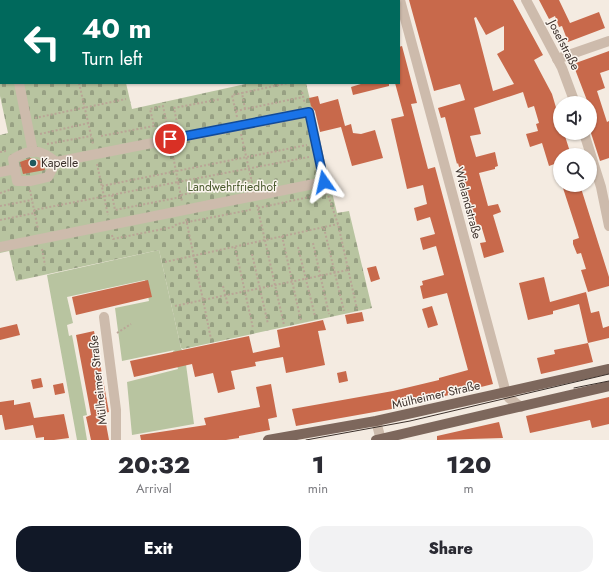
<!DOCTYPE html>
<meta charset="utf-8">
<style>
body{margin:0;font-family:Jost,sans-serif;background:#f2f2f3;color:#2b2b33;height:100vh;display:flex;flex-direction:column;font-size:15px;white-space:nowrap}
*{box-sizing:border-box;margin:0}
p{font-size:13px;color:#7c7c81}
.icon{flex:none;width:22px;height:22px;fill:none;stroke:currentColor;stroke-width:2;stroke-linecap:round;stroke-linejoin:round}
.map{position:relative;height:440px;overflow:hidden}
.drawer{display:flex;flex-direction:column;background:#fff;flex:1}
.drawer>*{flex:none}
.top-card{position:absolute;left:0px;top:0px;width:400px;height:84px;box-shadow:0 1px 3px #0004;background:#00695c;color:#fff;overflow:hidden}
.tools{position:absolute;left:553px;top:96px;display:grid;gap:8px}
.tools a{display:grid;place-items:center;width:44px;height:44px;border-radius:50%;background:#fff;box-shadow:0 1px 3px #0004;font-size:20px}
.pin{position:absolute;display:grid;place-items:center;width:34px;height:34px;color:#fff;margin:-17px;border:2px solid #fff;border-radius:50%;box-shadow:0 1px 4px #0007}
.me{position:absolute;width:44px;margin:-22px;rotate:349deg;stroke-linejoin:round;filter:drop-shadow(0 0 3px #0008)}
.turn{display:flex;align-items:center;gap:14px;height:84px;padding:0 16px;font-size:18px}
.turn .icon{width:52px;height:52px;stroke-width:2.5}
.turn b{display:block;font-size:28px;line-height:34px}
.eta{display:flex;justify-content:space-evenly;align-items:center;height:68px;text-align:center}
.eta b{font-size:24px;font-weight:800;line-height:28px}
.button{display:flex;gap:8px;margin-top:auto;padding:8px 16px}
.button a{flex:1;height:46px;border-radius:16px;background:#111827;color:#fff;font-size:16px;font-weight:800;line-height:46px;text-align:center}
.button a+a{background:#f2f2f3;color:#2b2b33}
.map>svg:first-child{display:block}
.green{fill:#b8c4a0}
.cemetery{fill:url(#cemetery-stones)}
.building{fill:#c8694b;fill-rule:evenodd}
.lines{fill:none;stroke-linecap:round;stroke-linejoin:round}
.path{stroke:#b9a596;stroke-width:2;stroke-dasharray:2 2;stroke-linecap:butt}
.minor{stroke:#cdbbac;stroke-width:10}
.major{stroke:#7d675c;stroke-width:10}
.tram{stroke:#3b302b;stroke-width:1}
.route-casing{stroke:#114b97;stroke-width:10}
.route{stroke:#1a73e8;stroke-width:7}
.poi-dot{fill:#1f5a5e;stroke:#fbf5ee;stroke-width:1.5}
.labels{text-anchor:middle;stroke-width:3;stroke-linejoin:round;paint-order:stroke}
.street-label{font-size:12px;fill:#3b302b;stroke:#fbf5ee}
.poi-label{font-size:12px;fill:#3b302b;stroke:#fbf5ee;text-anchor:start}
.park-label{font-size:12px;fill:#4a5a2e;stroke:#fbf5ee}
</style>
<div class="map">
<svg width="609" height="440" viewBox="0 0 609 440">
<defs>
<pattern id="cemetery-stones" width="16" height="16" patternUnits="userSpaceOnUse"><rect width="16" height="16" fill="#b8c4a0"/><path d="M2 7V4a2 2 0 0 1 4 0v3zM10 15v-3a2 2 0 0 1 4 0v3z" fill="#97a083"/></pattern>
</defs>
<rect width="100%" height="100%" fill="#f4ebe1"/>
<path class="green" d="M 159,250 L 181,348 L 185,357 L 194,424 L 132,435 L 127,382 L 178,369 L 173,351 L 175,350 L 122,361 L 115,308 L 149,301 L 145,280 L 67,297 L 73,323 L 67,325 L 69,336 L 72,335 L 87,415 L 83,416 L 87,440 L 77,440 L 47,275 Z"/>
<path class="cemetery" d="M 0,76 L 1,83 L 126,83 L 132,109 L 250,83 L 306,83 L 337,213 L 349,211 L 372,308 L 183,349 L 181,348 L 159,250 L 16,281 L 9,251 L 0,253 L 0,135 L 8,133 L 0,96 Z"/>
<g class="building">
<path d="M 409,0 L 513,0 L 543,55 L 534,60 L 552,94 L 560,121 L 560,133 L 564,133 L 571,155 L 560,155 L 560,162 L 549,166 L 542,143 L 530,147 L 526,134 L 538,131 L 536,124 L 539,123 L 534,106 L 528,108 L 523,92 L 474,108 L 481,134 L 470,136 L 476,157 L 495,152 L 498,166 L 495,167 L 495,169 L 479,173 L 488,206 L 498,204 L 501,212 L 493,215 L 504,252 L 484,258 L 480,243 L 486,242 L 481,225 L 475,227 L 458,163 L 457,164 L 445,117 L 441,118 L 438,108 L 465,100 L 460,84 L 434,91 ZM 476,17 L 486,35 L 504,26 L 504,50 L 497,54 L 514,84 L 493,91 L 474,18 Z"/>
<path d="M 539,0 L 559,0 L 570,23 L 599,12 L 605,28 L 568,42 L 562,26 L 559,27 L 555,16 L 549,19 Z"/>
<path d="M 402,46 L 417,103 L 411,104 L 423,150 L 428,169 L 435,167 L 493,384 L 397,408 L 296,426 L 292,409 L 393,391 L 439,380 L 439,378 L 468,370 L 447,293 L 423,299 L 420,286 L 423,285 L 422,281 L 444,275 L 436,246 L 423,250 L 420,238 L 435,234 L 430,217 L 417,221 L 414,208 L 427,204 L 423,185 L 407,189 L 391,119 L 404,116 L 395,83 L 399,83 L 399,47 Z"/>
<path d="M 609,51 L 609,70 L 600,73 L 605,88 L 597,91 L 607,122 L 609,121 L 609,158 L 600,161 L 590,130 L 590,103 L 588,103 L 573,64 Z"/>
<path d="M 364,83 L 389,83 L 389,86 L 353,95 L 351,87 Z"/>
<path d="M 318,96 L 320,104 L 338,99 L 345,126 L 351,124 L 353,133 L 361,134 L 375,130 L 383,158 L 352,166 L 341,127 L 320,132 L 315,111 L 311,106 L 309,98 Z"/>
<path d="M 31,158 L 42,161 L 45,170 L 23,174 L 20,162 Z"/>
<path d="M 562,185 L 580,185 L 609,277 L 609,286 L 588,292 L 581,270 L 586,269 L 581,253 L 577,254 L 573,244 L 573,240 L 579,238 L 577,231 Z"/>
<path d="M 376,266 L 380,279 L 371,282 L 367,268 Z"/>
<path d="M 544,277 L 550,302 L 586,292 L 591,313 L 599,311 L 603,328 L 609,326 L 609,338 L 588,343 L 579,304 L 553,311 L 553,314 L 528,320 L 519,283 Z"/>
<path d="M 148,280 L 152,297 L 76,315 L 72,297 Z"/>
<path d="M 432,306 L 438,325 L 428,328 L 422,309 Z"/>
<path d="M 362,312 L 364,321 L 347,324 L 345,315 Z"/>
<path d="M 323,320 L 326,330 L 318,331 L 325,365 L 286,373 L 283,357 L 255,362 L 256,366 L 231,371 L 235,389 L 218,393 L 213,373 L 195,377 L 192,364 L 134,377 L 130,361 L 249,336 L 253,353 L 280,347 L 277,330 Z"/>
<path d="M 17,324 L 20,335 L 0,340 L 0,328 Z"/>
<path d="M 94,331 L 109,412 L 104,413 L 109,440 L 91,440 L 86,417 L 91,415 L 76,335 Z"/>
<path d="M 588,343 L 593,362 L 541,374 L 537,358 L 555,354 L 554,350 Z"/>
<path d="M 346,371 L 348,381 L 339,383 L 337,373 Z"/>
<path d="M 41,378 L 43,387 L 33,389 L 31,380 Z"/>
<path d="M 63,383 L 65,393 L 55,395 L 53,385 Z"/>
<path d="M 271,384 L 277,417 L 268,419 L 270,430 L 239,436 L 239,438 L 226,440 L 141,440 L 140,435 L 206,425 L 204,418 L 260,407 L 256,387 Z"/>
<path d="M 609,397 L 609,424 L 592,428 L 590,420 L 530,433 L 526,416 Z"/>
<path d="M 14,400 L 14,405 L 30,402 L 34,418 L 64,414 L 69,438 L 54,440 L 44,440 L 44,437 L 36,438 L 33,425 L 5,430 L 2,415 L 0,415 L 0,402 Z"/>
<path d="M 499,422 L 503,438 L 437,440 L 437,436 Z"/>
</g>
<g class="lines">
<g class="path">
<path d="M 79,83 L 93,144"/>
<path d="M 302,92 L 305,104"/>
<path d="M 245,109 L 242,93 L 288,83"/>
<path d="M 236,111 L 303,97"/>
<path d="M 237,117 L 232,95 L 242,93"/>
<path d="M 35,118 L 126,99"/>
<path d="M 178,128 L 174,108 L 221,99"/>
<path d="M 40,134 L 89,123"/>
<path d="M 241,134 L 253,187"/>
<path d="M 101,136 L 154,126 L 150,109 L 163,106 L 168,130"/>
<path d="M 47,144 L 91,136"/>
<path d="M 172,150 L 178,182 L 309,157"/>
<path d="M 0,152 L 6,151"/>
<path d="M 97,164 L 108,215"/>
<path d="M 102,186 L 307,145"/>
<path d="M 30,190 L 34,210 L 178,182 L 182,201"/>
<path d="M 327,192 L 338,224 L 357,309"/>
<path d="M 0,193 L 12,189"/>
<path d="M 112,195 L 115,210 L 181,197"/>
<path d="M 181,195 L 252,180"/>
<path d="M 257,205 L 284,325"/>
<path d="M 0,206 L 32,200"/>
<path d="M 258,208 L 328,193"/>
<path d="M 34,210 L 38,229"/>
<path d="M 186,219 L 203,300 L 348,270"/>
<path d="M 0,220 L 35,213"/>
<path d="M 324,228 L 344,311"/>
<path d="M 112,235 L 113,239 L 173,227 L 177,224 L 250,210 L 249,207"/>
<path d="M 282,236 L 301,321"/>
<path d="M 313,243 L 329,314"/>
<path d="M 235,247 L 253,328"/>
<path d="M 298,247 L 315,316"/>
<path d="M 42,249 L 45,265"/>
<path d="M 252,254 L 268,324"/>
<path d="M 165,262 L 338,224"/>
<path d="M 223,286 L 228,305"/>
<path d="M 175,306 L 203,300 L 211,339"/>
<path d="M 117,333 L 131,324"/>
</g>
<g class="minor">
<path d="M 70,0 L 71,1"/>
<path d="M 400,0 L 506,393 L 509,398 L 521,407"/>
<path d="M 526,0 L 562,68 L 575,103"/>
<path d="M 86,1 L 91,0"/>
<path d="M 0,19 L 1,19"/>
<path d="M 557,59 L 609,41"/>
<path d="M 19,83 L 33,152"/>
<path d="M 584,133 L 601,187 L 609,226"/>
<path d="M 0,172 L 15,169 L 17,181 L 31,181 L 48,177 L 56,162"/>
<path d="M 0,247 L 324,182 L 309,112 L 56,162 C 40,149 31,148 13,159 L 15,169"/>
<path d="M 104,317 L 116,410 L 116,440"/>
<path d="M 376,421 L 381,440"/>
</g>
<g class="major">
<path d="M 268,440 L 376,421 L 609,369"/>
<path d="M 376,440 L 609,386"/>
</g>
<g class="tram">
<path d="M 574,388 L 609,381"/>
<path d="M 306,440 L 410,421 L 609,374"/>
</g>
</g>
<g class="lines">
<defs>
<path id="route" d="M 170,139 L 309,112 L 324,182"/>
</defs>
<use href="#route" class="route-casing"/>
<use href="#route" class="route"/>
</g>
<circle class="poi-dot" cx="33" cy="163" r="4"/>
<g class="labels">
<g class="street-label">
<text transform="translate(564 45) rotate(63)" y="4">Josefstraße</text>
<text transform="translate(468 203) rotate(75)" y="4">Wielandstraße</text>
<text transform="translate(98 380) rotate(-96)" y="4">Mülheimer Straße</text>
<text transform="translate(436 395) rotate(-13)" y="4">Mülheimer Straße</text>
</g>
<g class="poi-label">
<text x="41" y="167">Kapelle</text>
</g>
<g class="park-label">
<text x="232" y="191">Landwehrfriedhof</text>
</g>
</g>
</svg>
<div class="tools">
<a><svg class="icon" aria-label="sound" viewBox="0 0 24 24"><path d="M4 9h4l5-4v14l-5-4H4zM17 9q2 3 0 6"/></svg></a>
<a><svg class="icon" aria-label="search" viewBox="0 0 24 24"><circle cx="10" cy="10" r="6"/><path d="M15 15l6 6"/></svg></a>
</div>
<div class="pin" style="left:170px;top:139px;background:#d93025"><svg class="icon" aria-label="arrive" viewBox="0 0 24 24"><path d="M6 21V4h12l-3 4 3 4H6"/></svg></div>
<svg class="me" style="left:324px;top:182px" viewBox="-20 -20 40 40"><path d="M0-17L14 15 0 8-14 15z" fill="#1a73e8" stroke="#fff" stroke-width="4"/></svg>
<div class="top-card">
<div class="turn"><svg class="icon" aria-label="left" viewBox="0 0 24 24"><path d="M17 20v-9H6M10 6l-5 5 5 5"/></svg><div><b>40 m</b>Turn left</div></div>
</div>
</div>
<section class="drawer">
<div class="eta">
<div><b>20:32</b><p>Arrival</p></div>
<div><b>1</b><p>min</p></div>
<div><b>120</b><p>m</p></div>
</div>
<div class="button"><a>Exit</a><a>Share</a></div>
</section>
